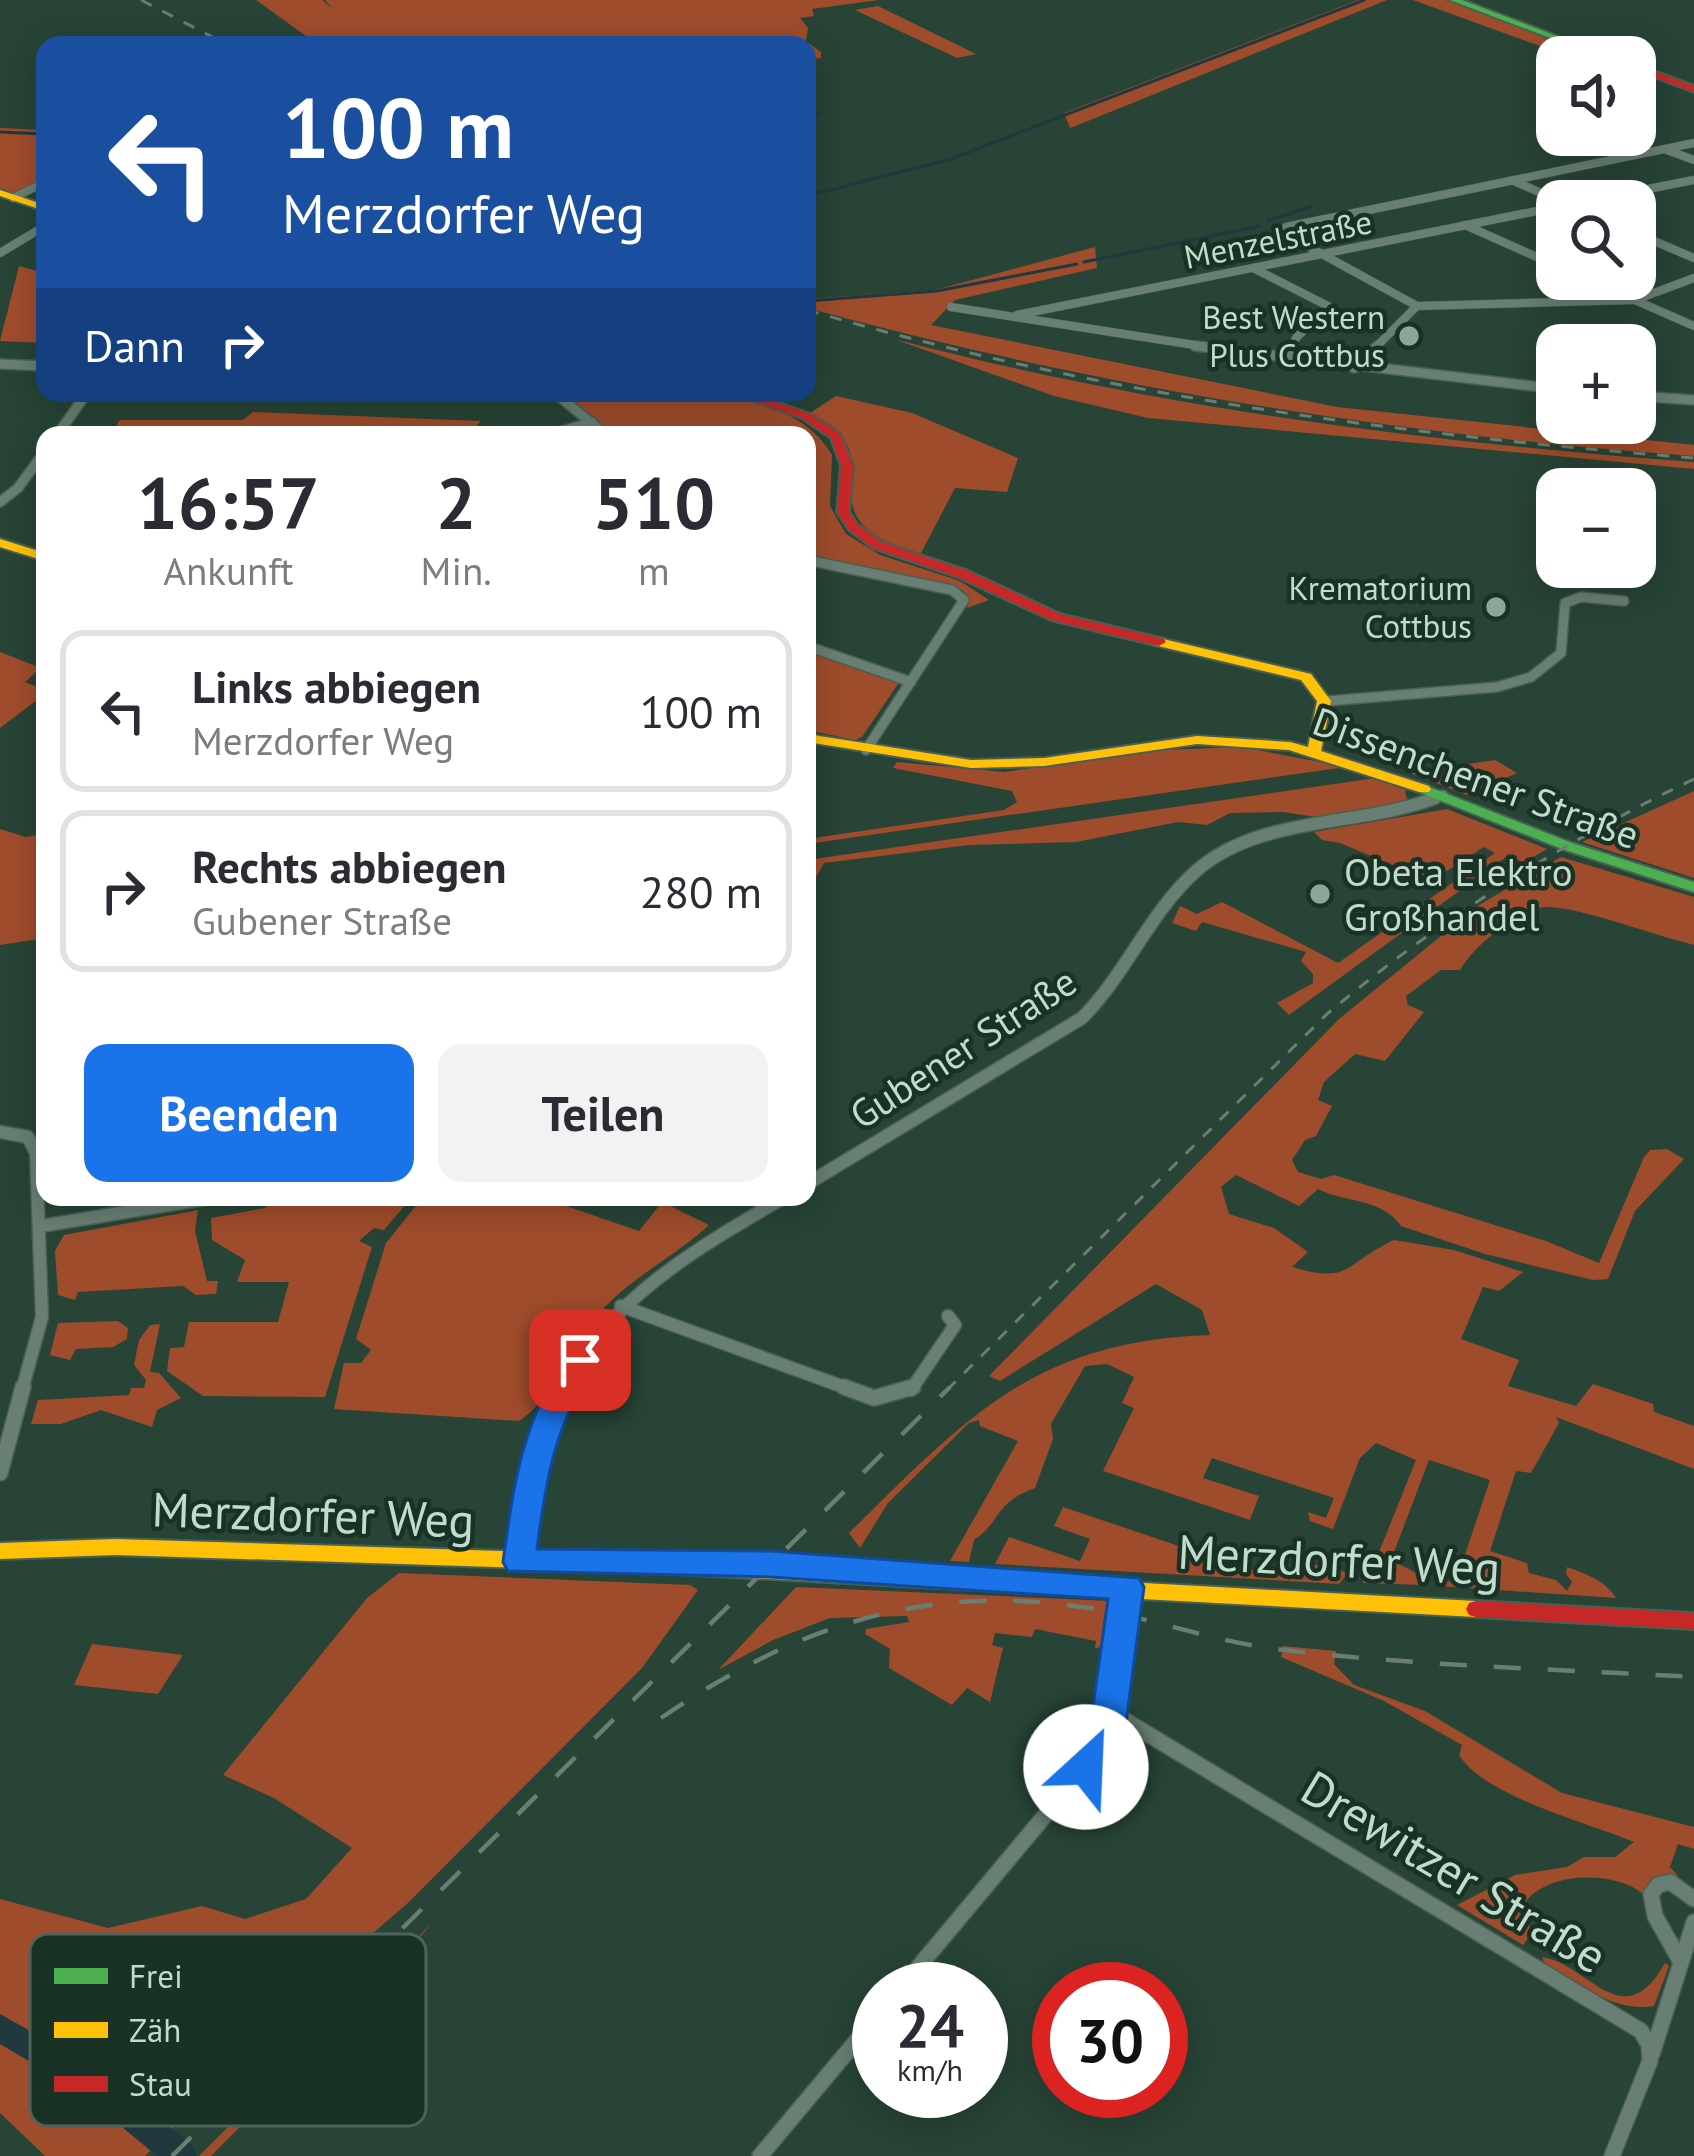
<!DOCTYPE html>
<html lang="de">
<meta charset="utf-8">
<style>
body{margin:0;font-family:"PT Sans",sans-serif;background:#f2f2f3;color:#2b2b33;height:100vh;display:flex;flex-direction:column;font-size:45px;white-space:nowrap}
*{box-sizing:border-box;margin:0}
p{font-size:39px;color:#7c7c81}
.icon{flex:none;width:66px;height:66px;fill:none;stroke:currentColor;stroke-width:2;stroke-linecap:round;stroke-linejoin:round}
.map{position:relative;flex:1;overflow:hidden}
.details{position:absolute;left:36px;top:426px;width:780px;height:780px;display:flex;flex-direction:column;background:#fff;border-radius:24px;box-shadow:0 6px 30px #0003}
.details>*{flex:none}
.banner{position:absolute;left:36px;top:36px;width:780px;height:366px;border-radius:24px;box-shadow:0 6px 30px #0003;background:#1a4fa0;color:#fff;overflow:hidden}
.controls{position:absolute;left:1536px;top:36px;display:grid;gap:24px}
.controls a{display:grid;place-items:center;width:120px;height:120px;border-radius:24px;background:#fff;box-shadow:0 6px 30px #0003;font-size:60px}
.speed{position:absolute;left:852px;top:1962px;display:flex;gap:24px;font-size:60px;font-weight:700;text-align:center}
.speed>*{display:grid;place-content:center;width:156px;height:156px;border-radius:50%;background:#fff;box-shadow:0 6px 30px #0003;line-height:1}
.speed small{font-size:30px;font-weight:400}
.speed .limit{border:18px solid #d22;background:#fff;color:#111}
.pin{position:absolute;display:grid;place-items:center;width:102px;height:102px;color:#fff;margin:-51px;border-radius:24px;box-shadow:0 6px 18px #0006}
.me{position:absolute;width:132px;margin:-66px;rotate:25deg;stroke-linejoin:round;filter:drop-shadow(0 0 9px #0008)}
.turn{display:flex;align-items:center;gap:42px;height:252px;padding:0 48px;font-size:54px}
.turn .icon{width:156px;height:156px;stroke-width:2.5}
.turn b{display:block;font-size:84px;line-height:102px}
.then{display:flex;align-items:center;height:114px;padding:0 48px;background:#0003;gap:24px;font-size:45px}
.eta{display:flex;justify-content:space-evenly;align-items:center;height:204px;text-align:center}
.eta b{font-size:72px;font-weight:800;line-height:84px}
.primary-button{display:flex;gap:24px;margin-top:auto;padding:24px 48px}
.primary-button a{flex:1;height:138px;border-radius:24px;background:#1a73e8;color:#fff;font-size:48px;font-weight:800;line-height:138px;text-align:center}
.primary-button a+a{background:#f2f2f3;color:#2b2b33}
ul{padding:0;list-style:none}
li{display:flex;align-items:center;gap:36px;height:162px;margin:0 24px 18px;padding:0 24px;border:6px solid #e1e1e2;border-radius:24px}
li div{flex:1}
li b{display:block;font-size:45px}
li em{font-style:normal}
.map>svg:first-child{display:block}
.green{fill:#9f4c2c}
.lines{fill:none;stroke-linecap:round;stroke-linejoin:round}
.stream{stroke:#20393e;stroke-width:3}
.river{fill:#20393e;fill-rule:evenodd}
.street-far3-casing{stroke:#486053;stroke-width:9}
.street-far2-casing{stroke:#486053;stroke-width:12}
.street-far1-casing{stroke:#486053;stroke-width:15}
.street-casing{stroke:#486053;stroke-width:18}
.fast-casing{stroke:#486053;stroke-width:4}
.slow-casing{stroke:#486053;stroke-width:4}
.jam-casing{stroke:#486053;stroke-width:4}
.street-far3{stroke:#697f73;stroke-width:8}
.street-far2{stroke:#697f73;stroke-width:9}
.street-far1{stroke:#697f73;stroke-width:12}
.street{stroke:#697f73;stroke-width:15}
.fast{fill:#4caf50;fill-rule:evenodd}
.slow{fill:#ffc107;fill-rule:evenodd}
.jam{fill:#c62828;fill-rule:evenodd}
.rail-far1{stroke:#6a7e73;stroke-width:3;stroke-dasharray:12 12;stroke-linecap:butt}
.rail{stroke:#6a7e73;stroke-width:4.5;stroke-dasharray:27 27;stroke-linecap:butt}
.route{fill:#1a73e8;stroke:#114b97;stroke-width:3}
.poi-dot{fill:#8ba797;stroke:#1a3125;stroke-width:4.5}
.labels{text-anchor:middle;stroke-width:9;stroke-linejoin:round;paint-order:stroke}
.far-street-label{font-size:33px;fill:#c1dccb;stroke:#1a3125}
.far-poi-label{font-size:33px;fill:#c1dccb;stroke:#1a3125;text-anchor:end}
.street-label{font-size:39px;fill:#c1dccb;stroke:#1a3125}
.poi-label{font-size:39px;fill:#c1dccb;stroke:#1a3125;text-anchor:start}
.near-street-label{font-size:48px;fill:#c1dccb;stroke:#1a3125}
.key{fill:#1a3125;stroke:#4c6457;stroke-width:3}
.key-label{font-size:33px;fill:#c1dccb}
</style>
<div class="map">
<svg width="1694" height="2156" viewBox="0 0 1694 2156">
<rect width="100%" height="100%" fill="#274436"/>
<g class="green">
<path d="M 256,0 L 322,0 L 332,8 L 325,0 L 879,0 L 812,9 L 814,16 L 800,18 L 808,28 L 806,41 L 821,52 L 821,58 L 807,60 L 807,45 L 304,45 L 310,39 Z"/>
<path d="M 1358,0 L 1387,0 L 1083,123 L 1070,128 L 1064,113 Z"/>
<path d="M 1413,0 L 1446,0 L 1599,57 L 1570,57 Z"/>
<path d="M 878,6 L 976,54 L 957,58 L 855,10 Z"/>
<path d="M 0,128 L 45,130 L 45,177 L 10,195 L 0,191 Z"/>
<path d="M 1095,247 L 1097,268 L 955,300 L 931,325 L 1337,407 L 1694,445 L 1694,456 C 1390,434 1101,388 807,308 L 807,299 L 935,290 Z"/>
<path d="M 19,266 L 45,273 L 45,343 L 0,341 Z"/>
<path d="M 894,339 C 1156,408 1425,442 1694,462 L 1694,469 L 1148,418 L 1054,396 Z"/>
<path d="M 565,393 C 643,393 786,376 832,455 L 830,506 L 846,534 L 880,555 L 960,581 L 989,600 L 967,608 L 970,598 L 962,590 L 807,556 L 807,435 L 611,435 Z"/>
<path d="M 836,396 L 912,413 L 1018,458 L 1007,492 L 955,488 L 920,555 C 788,514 906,461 810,413 Z"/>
<path d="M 253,412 L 481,421 L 468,435 L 110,435 L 120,420 L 243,420 Z"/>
<path d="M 807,649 L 900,681 L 862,737 L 855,740 L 807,730 Z"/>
<path d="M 0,652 L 41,668 L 25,682 L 45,690 L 45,694 L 0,728 Z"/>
<path d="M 1242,747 L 1346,767 L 807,844 L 807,839 L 1004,810 L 1017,802 L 1012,791 L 893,768 L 897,762 L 1004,772 L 1161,750 Z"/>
<path d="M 1495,760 L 1517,773 L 1467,795 L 1410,773 Z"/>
<path d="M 1376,778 L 1405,790 L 1407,800 L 1360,814 L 1322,818 L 1283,812 L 1230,813 L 1207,825 L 1178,822 L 1076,842 L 969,845 L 824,863 L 807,893 L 807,860 Z"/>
<path d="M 1694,791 L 1694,878 L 1582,842 Z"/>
<path d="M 1447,809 L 1547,849 L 1524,862 L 1506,857 L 1289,1015 L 1277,1003 L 1313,983 L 1313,974 L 1301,961 L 1306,952 L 1202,922 L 1196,931 L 1172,923 L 1180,906 L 1197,914 L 1222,902 L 1338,963 L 1495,853 L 1484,847 L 1431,881 L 1340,843 L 1322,840 L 1314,832 Z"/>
<path d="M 0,829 L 25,837 L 45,834 L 45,938 L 0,945 Z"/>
<path d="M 1561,857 L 1694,897 L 1694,945 C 1657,936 1582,908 1548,907 C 1520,906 1472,948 1460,970 L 1441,970 L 1406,996 L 1408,1005 L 1424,1012 L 1385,1061 L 1355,1054 L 1324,1082 L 1318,1100 L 1332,1106 L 1316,1136 L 1305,1140 L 1292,1160 L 1298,1172 L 1321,1179 L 1334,1175 L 1546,1241 L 1599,1263 L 1644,1157 L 1650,1150 L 1667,1149 L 1684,1159 L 1635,1211 L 1608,1279 L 1593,1280 L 1485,1254 L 1401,1226 C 1382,1198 1346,1203 1318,1189 L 1299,1206 L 1236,1175 L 1221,1187 L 1229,1214 L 1274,1228 L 1308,1252 L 1292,1267 C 1352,1285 1344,1263 1394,1240 L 1454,1250 L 1523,1272 L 1499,1291 L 1483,1287 L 1461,1339 L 1519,1360 L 1508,1386 L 1576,1406 L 1593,1384 L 1653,1404 L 1654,1412 L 1694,1426 L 1694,1469 L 1556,1417 L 1559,1423 L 1531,1473 L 1516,1471 L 1490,1551 L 1527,1563 L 1529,1573 L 1556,1580 L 1567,1591 L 1572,1582 L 1566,1574 L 1567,1567 C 1586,1574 1605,1580 1616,1598 L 1439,1586 L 1439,1582 L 1456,1581 L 1490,1480 L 1429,1460 L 1391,1560 L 1424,1577 L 1422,1585 L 1363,1583 L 1363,1573 L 1371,1572 L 1416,1460 L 1376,1443 L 1360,1458 L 1333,1529 L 1310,1521 L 1308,1512 L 1326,1518 L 1334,1498 L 1212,1458 L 1203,1478 L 1259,1496 L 1250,1520 L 1103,1471 L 1134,1408 L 1122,1403 L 1134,1377 L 1107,1364 L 1085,1366 L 1051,1424 L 1053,1439 L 1035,1488 C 994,1503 1002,1521 974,1540 L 969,1562 L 950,1561 L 1018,1441 L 980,1426 L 979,1420 L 969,1423 L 888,1503 L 860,1548 L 849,1533 C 966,1418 1034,1341 1210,1335 L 1202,1310 L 1156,1284 L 1000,1381 L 989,1376 L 1339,1019 L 1479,905 Z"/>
<path d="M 278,1197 L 412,1197 L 384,1230 L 374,1228 L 359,1241 L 372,1247 L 325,1397 L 203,1396 L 167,1371 L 170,1348 L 184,1347 L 189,1322 L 278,1322 L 289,1282 L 237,1282 L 245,1260 L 212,1240 L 211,1218 L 265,1208 Z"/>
<path d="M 423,1197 L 540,1197 L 639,1231 L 662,1202 L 709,1225 C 677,1255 635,1275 604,1308 C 572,1343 557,1396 519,1421 L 334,1409 L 344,1363 L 361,1363 L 371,1350 L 356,1339 L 386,1243 Z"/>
<path d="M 198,1210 L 195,1231 L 207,1281 L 218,1281 L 216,1294 L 196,1295 L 183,1286 L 78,1292 L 75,1300 L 58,1295 L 55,1251 L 64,1235 Z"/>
<path d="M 118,1321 L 128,1328 L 127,1339 L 113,1347 L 76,1349 L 70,1360 L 50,1355 L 58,1323 Z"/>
<path d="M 160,1324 L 150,1372 L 159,1373 L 181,1398 L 157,1410 L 152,1427 L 101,1410 L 61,1424 L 31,1424 L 38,1400 L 129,1395 L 131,1388 L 144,1388 L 146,1380 L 134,1365 L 139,1340 L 150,1325 Z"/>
<path d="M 1063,1507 L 1250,1570 L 1331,1564 L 1347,1574 L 1339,1584 L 995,1564 L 1009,1537 L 1080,1561 L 1090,1539 L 1054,1526 Z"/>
<path d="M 399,1573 L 690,1585 L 698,1590 L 642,1668 L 409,1902 L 320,1979 L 145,2156 L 45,2156 L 0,2113 L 0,1899 L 108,1928 L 202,1906 L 245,1919 L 306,1899 L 352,1848 L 274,1798 L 223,1775 L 367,1598 Z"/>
<path d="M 796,1587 L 1111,1601 L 1116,1616 L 1113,1641 L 1095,1649 L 1096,1641 L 1035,1629 L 1032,1637 L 995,1633 L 992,1645 L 1003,1648 L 990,1702 L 967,1688 L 952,1705 L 889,1668 L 890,1649 L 865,1634 L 866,1629 L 909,1622 L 907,1616 L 830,1618 L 773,1640 L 718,1670 Z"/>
<path d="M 92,1644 L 183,1655 L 158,1694 L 74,1685 Z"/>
<path d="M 1283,1646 L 1336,1651 L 1334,1664 L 1354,1685 L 1425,1711 L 1562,1793 L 1694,1827 L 1694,1849 L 1678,1844 L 1670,1867 L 1679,1877 L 1663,1877 L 1642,1893 C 1614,1871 1547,1871 1525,1903 L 1531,1934 L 1523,1945 L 1457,1905 L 1515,1875 L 1567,1867 L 1584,1857 L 1615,1857 L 1634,1842 C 1588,1823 1484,1796 1459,1755 L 1462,1745 L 1384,1701 L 1281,1657 Z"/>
<path d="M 432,1923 L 363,2004 L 211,2156 L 199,2156 Z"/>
<path d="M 1542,1957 C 1589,1964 1623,2038 1665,1963 L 1669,1966 L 1654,2006 C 1615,2013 1576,1983 1544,1963 Z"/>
</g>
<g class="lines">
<g class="stream">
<path d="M 807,116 L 821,113"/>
<path d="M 0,132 L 45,134"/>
<path d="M 807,196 L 951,159 L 1364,0"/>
<path d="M 1267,221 L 1312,206"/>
<path d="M 1084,262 L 1260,226"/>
<path d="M 807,301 L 937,291 L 1077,264"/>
</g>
<path class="river" d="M 0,2014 L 98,2069 L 192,2145 L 197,2156 L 157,2156 L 76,2089 L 0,2044 Z"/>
<defs>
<g id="street-far3">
<path d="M 1667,150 L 1694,160"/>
<path d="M 1512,180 L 1559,201"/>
<path d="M 13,198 L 45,182"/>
<path d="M 1587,201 L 1694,180"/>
<path d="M 1465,225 L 1557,266"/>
<path d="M 1635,233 L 1694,258"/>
<path d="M 0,253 L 45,226"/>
<path d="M 1253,268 L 1328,306 L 1296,338 L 1292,349"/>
<path d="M 1587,279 L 1694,326"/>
<path d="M 1417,306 L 1289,236 L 1286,227 L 1694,143"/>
<path d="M 1417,306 L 1635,300 L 1694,278"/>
<path d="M 951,307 L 1220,349"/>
<path d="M 1017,315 L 1557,207"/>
<path d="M 1374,349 L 1417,306"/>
</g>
<g id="street-far2">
<path d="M 1195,346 L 1557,389"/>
<path d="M 1288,359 L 1293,346"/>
<path d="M 0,364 L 45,366"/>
<path d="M 1354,368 L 1377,346"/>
<path d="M 555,393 L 606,435"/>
<path d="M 1635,396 L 1694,400"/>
<path d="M 57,435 L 87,393"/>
<path d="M 549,435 L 592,422"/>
<path d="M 0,502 L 18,488 L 45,451"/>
<path d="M 807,560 L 952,590 L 964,600 L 866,750"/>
<path d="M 807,646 L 911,682"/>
<path d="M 1327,701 L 1497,687 L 1531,677 L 1561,653 L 1565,603 L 1581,597 L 1624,601"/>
<path d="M 1428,801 L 1443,795"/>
</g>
<g id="street-far1">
<path d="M 0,1132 L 28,1137 L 36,1153 L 42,1317 L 22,1390"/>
<path d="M 807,1184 L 1082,1018 C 1126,974 1150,912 1196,871 C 1260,815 1359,827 1435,798"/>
<path d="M 41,1226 L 217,1197"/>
<path d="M 621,1306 L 852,1390"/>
<path d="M 561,1390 C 610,1298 697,1248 785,1197"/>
<path d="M 911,1390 L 955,1325 L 948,1316"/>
</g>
<g id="street">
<path d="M 844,1387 L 874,1398 L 913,1387"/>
<path d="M 0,1473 L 23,1387"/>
<path d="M 519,1562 L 524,1495 L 562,1387"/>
<path d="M 1127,1587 L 1111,1712 L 1641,2031 L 1649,2045 L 1650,2061 L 1612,2156"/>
<path d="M 1681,1962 L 1655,1916 L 1651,1894 L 1658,1885 L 1670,1882 L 1694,1899"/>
<path d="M 900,1989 L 1099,1751 L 1111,1712"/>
<path d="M 1652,2054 L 1694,1922"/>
<path d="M 760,2156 L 879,2014"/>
</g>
<g id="fast">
<path d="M 1450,0 L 1462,0 L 1612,57 L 1600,57 Z"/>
<path d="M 1424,785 L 1572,843 L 1694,882 L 1694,892 L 1562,849 L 1419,792 L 1417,789 Z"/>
</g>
<g id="slow">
<path d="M 0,190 L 45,205 L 45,211 L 0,196 Z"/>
<path d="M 0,539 L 45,553 L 45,561 L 0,547 Z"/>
<path d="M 1159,638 L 1311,674 L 1331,701 L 1321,751 L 1429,786 L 1431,789 L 1429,792 L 1419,792 L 1289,750 L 1197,744 L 1044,766 L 971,768 L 807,742 L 807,734 L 971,760 L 1044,758 L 1197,736 L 1290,742 L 1308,747 L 1317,701 L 1301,680 L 1154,645 L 1152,642 Z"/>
<path d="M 116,1539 L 629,1555 L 1476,1601 L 1483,1603 L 1486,1609 L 1483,1615 L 1476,1617 L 622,1571 L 116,1555 L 0,1559 L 0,1543 Z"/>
</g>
<g id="jam">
<path d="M 1635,64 L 1694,86 L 1694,92 L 1635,70 Z"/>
<path d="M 732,393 L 749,393 L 810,414 L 840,434 L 853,466 L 849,512 L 857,524 L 881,542 L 968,571 L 1060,614 L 1164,639 L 1166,642 L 1159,646 L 1051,620 L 958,577 L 873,548 L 849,530 L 837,512 L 841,466 L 831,438 L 802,418 Z"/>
<path d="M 1476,1601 L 1694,1613 L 1694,1629 L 1476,1617 L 1469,1615 L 1466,1609 L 1469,1603 Z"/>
</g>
</defs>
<use href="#street-far3" class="street-far3-casing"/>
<use href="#street-far2" class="street-far2-casing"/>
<use href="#street-far1" class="street-far1-casing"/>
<use href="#street" class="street-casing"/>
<use href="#fast" class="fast-casing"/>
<use href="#slow" class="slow-casing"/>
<use href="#jam" class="jam-casing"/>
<use href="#street-far3" class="street-far3"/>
<use href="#street-far2" class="street-far2"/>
<use href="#street-far1" class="street-far1"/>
<use href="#street" class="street"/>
<use href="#fast" class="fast"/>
<use href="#slow" class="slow"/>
<use href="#jam" class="jam"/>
<g class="rail-far1">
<path d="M 141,0 L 228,45"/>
<path d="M 807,310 C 1098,395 1393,434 1694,458"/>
<path d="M 947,1390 L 1327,1014 C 1440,919 1561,843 1694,779"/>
</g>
<g class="rail">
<path d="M 661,1718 C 796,1626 924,1582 1089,1608 C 1152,1618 1212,1641 1276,1649 C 1415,1666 1555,1669 1694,1677"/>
<path d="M 172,2156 L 950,1387"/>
</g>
</g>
<path class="route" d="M 580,1349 L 590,1352 L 595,1360 C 555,1430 547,1471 537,1549 L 770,1551 L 1139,1578 L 1144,1587 L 1125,1730 L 1098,1777 L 1086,1782 L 1073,1777 L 1068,1767 L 1090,1728 L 1108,1599 L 770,1577 L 508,1571 L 503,1562 C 514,1481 522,1422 569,1352 Z"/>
<g class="poi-dot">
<circle cx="1409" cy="336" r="12"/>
<circle cx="1496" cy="607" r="12"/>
<circle cx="1320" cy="894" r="12"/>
</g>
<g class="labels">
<g class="far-street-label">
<text transform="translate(1278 239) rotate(-11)" y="12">Menzelstraße</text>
</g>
<g class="far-poi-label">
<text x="1385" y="329">Best Western<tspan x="1385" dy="38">Plus Cottbus</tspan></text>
<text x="1472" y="600">Krematorium<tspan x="1472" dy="38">Cottbus</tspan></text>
</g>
<g class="street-label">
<text transform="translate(1476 778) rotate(20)" y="14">Dissenchener Straße</text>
<text transform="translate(963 1048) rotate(-33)" y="14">Gubener Straße</text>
</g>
<g class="poi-label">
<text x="1344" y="886">Obeta Elektro<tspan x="1344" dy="45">Großhandel</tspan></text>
</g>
<g class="near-street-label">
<text transform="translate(313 1515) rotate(2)" y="17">Merzdorfer Weg</text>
<text transform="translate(1339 1560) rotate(3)" y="17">Merzdorfer Weg</text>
<text transform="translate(1454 1872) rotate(31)" y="17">Drewitzer Straße</text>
</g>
</g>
<rect x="30" y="1934" width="396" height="192" rx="18" class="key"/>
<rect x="54" y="1968" width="54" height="16" fill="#4caf50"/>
<rect x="54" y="2022" width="54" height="16" fill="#ffc107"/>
<rect x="54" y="2076" width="54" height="16" fill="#c62828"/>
<g class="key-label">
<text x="129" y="1988">Frei</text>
<text x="129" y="2042">Zäh</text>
<text x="129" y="2096">Stau</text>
</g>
</svg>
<div class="controls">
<a><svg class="icon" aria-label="sound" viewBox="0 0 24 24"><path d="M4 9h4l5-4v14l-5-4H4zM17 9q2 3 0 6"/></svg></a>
<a><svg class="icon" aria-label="search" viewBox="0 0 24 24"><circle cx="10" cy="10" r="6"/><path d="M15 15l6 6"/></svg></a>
<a>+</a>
<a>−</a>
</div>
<div class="speed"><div>24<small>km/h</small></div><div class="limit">30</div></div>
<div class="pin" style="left:580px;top:1360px;background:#d93025"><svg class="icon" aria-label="arrive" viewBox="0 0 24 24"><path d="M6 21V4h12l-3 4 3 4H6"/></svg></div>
<svg class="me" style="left:1086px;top:1767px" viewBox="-20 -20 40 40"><circle r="19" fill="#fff"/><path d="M0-13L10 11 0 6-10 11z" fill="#1a73e8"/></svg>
<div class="banner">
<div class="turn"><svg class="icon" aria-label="left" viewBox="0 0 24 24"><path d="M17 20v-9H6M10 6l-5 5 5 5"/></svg><div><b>100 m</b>Merzdorfer Weg</div></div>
<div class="then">Dann<svg class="icon" aria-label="right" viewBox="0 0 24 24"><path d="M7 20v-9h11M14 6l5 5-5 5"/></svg></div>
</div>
<section class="details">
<div class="eta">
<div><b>16:57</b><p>Ankunft</p></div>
<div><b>2</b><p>Min.</p></div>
<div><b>510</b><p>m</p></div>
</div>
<ul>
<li><svg class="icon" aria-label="left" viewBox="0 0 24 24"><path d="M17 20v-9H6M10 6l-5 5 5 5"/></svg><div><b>Links abbiegen</b><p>Merzdorfer Weg</p></div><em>100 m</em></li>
<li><svg class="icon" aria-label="right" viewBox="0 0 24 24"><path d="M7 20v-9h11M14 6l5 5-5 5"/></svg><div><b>Rechts abbiegen</b><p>Gubener Straße</p></div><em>280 m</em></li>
</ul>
<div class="primary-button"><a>Beenden</a><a>Teilen</a></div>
</section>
</div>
